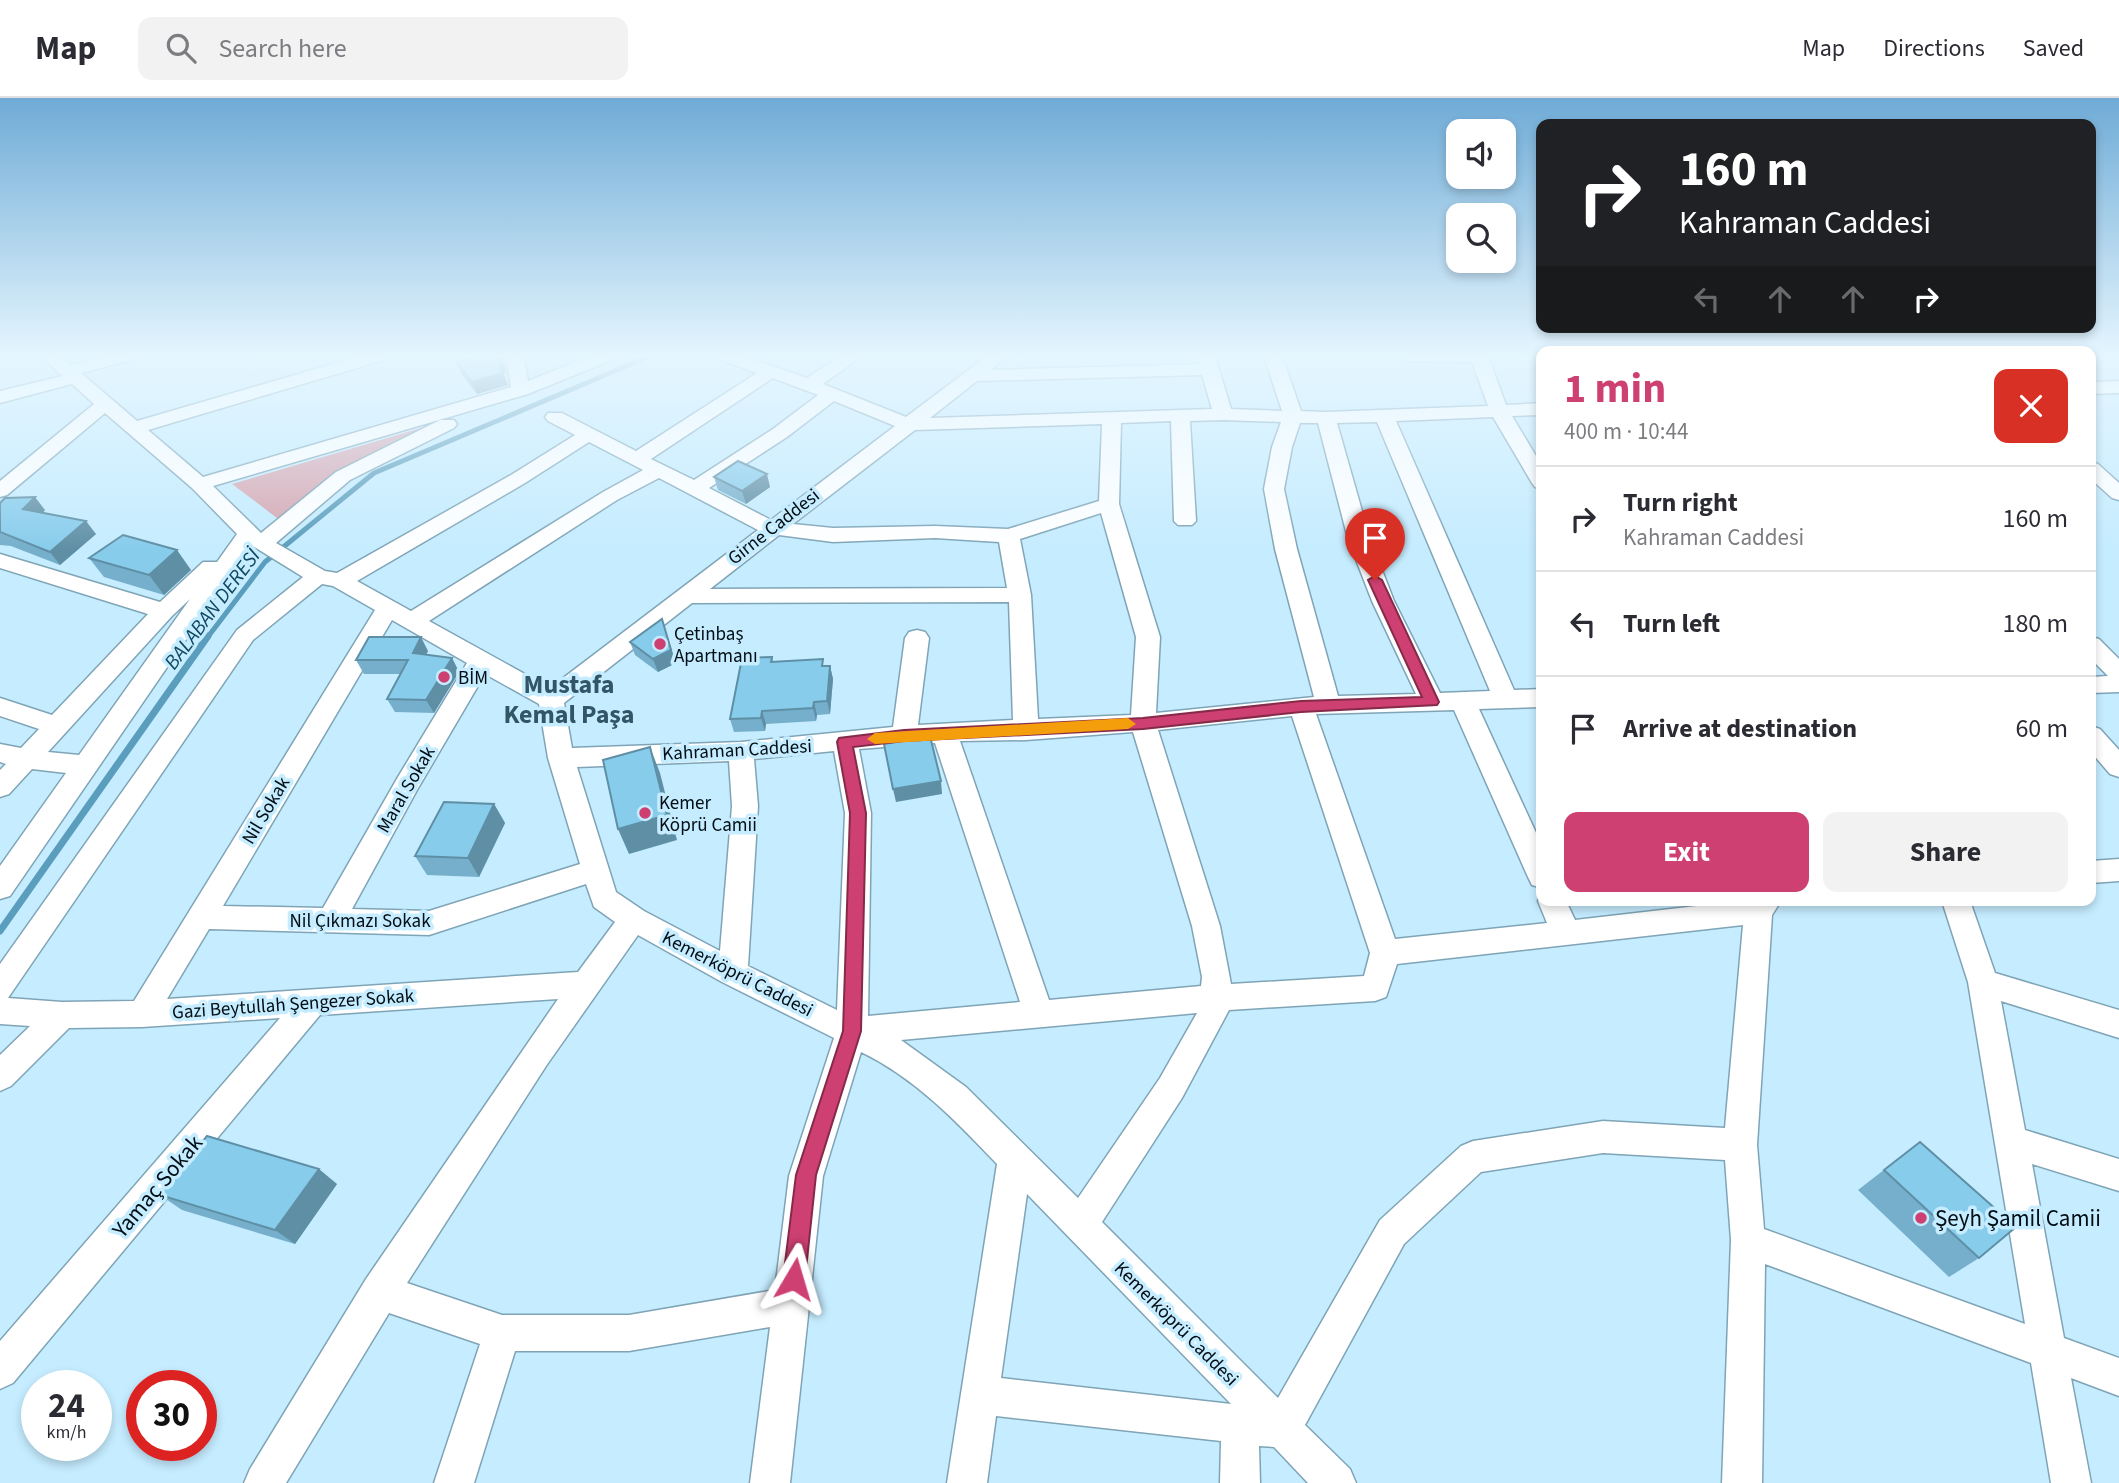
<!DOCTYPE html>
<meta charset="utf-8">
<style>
body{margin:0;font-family:"Source Sans 3",sans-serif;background:#f2f2f3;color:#2b2b33;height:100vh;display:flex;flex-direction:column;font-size:26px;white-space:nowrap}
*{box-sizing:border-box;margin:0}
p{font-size:23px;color:#7c7c81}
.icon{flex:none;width:38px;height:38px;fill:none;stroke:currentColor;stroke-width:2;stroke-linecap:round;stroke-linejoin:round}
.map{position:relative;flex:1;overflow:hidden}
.side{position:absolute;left:1536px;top:248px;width:560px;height:560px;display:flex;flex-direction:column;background:#fff;border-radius:14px;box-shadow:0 4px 10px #0003}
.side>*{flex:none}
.banner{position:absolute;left:1536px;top:21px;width:560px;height:214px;border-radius:14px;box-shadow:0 4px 10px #0003;background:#202124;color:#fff;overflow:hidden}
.controls{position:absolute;left:1446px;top:21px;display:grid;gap:14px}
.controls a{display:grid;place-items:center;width:70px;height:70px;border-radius:14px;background:#fff;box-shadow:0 4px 10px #0003;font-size:35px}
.speed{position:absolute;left:21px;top:1272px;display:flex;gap:14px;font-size:35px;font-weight:700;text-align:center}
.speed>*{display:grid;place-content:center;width:91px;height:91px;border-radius:50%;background:#fff;box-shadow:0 4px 10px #0003;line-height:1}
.speed small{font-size:18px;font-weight:400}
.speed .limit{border:10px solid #d22;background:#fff;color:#111}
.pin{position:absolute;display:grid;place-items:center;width:60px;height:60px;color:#fff;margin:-72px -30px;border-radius:50% 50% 50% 0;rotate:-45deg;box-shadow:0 0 7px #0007}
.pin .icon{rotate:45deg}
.me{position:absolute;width:77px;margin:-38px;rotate:7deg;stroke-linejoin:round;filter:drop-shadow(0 0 5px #0008)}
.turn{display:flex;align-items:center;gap:24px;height:147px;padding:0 28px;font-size:32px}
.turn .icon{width:91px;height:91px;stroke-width:2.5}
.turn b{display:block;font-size:49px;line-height:60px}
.lanes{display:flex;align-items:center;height:66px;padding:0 28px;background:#0003;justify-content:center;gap:35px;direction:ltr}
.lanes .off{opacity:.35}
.round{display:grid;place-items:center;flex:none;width:74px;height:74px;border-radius:14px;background:#f2f2f3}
.overview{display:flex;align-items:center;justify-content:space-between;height:119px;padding:0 28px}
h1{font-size:42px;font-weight:700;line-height:52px;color:#cd4071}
.primary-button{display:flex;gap:14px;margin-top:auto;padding:14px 28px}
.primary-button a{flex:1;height:80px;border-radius:14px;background:#cd4071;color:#fff;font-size:28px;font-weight:700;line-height:80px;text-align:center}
.primary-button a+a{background:#f2f2f3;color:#2b2b33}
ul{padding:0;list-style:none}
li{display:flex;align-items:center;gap:21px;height:105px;padding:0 28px;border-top:2px solid #e1e1e2}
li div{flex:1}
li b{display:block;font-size:26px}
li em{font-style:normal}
header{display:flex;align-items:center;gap:42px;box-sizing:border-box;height:98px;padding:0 35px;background:#fff;border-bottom:2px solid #e1e1e2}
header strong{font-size:33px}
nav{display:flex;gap:38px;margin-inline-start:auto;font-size:24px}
.search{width:490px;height:63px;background:#f2f2f3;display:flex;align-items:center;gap:18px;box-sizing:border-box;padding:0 24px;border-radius:14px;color:#7c7c81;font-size:26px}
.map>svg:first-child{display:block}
.green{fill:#d6a6b1}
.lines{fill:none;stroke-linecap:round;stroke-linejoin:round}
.stream-far1{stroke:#5b9dbc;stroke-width:5}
.stream{stroke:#5b9dbc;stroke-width:7}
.street-casing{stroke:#7fa4b6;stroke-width:3}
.street{fill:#fff;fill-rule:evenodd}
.wall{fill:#75afcb}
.shaded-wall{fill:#5f8fa5}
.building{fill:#88ccec;stroke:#5f8fa5;stroke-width:2}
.route{fill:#cd4071;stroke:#852a49;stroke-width:2}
.slow{fill:#f59e0b}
.poi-dot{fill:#cd4071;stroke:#c5ecff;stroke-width:2.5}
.labels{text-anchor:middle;stroke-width:7;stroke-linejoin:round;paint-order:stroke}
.street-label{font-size:19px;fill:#020d14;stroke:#c5ecff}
.poi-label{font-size:19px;fill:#020d14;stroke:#c5ecff;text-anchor:start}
.water-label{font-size:21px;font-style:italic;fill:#11485f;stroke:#c5ecff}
.near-street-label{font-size:23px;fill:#020d14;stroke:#c5ecff}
.near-poi-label{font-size:23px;fill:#020d14;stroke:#c5ecff;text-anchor:start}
.district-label{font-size:26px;font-weight:bold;fill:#335666;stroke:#c5ecff}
</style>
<header>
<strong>Map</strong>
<div class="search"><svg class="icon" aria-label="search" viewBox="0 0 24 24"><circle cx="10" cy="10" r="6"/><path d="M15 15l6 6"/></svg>Search here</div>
<nav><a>Map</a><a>Directions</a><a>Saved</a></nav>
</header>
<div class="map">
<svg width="2119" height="1385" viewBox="0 0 2119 1385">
<rect width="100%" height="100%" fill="#c5ecff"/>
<path class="green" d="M 441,324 L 281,423 L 232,386 Z"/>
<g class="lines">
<path class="stream-far1" d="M 207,540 L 265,464 L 374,375 L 650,258"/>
<path class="stream" d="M 0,833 L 208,538"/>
<defs>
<g id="street">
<path d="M 41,258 L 60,258 L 71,267 L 106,258 L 135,258 L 132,262 L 81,275 L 137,323 L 360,258 L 387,258 L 384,262 L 148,332 L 203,379 L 511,289 L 506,258 L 524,258 L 528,283 L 591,258 L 615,258 L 612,262 L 528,296 L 213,388 L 261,435 L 336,374 L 440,322 L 454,322 L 457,326 L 454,330 L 350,382 L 276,445 L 325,473 L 337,475 L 511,377 L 575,337 L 548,323 L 545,319 L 548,315 L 562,315 L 636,353 L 757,275 L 721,262 L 718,258 L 743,258 L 807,280 L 841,258 L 862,258 L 823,286 L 906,319 L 987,258 L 1007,258 L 991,272 L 1199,266 L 1197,258 L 1215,258 L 1231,311 L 1282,313 L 1264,258 L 1282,258 L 1301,313 L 1326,314 L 1488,308 L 1472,264 L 1407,263 L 1398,258 L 1488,258 L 1506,307 L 1542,305 L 1542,317 L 1512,318 L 1542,368 L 1542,391 L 1535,389 L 1532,385 L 1493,319 L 1396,323 L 1514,592 L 1542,591 L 1542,609 L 1479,611 L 1542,748 L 1542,790 L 1532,787 L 1528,779 L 1454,612 L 1316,616 L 1395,841 L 1547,825 L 1538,803 L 1542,795 L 1542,803 L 1566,803 L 1575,822 L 1740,803 L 1781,803 L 1772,817 L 1757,1047 L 1764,1131 L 2025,1226 L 1968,884 L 1942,803 L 1970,803 L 1995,875 L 2119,912 L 2119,940 L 2001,903 L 2025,1032 L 2119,1061 L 2119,1093 L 2032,1066 L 2064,1240 L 2119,1260 L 2119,1298 L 2071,1280 L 2091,1385 L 2051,1385 L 2031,1265 L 1765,1166 L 1762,1385 L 1722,1385 L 1731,1142 L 1725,1062 L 1603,1055 L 1481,1074 L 1404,1146 L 1305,1327 L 1350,1371 L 1356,1385 L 1308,1385 L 1274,1349 L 1259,1348 L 1260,1385 L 1220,1385 L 1221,1343 L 996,1318 L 987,1385 L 947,1385 L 997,1066 C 956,1023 915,980 861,954 L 823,1078 L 790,1385 L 750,1385 L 770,1229 L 629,1253 L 515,1253 L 474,1385 L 434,1385 L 480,1246 L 389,1215 L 286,1385 L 244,1385 L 250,1371 L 366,1181 L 558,901 L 320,917 L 13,1285 L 0,1291 L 0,1243 L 280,920 L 142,929 L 69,930 L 11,988 L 0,993 L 0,957 L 30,928 L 0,926 L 0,866 L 237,532 L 303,479 L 251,447 L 10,798 L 0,801 L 0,768 L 66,675 L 32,671 L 9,696 L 0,699 L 0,672 L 6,666 L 0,664 L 0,646 L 21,650 L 39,631 L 0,618 L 0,600 L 52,617 L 148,516 L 0,470 L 0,456 L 160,504 L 203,464 L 217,464 L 237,436 L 192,390 L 105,315 L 7,397 L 0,399 L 0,383 L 94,306 L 72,286 L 0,305 L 0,293 L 62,278 ZM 1202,277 L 1212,311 L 930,320 L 977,283 ZM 773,280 L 818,297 L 773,331 L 694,382 L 651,361 ZM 834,303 L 895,328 L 771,422 L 709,390 L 787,339 ZM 1223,322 L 1281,324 L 1272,349 L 1264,391 L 1275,451 L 1314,599 L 1156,615 L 1160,539 L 1119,406 L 1121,325 L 1171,323 L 1174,423 L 1178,427 L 1192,427 L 1196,423 L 1190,323 ZM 1377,324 L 1490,593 L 1440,595 L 1394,503 L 1370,441 L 1337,325 ZM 1300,325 L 1318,325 L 1348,441 L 1372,503 L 1416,596 L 1338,598 L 1297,451 L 1284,391 L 1292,349 ZM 1102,326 L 1099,403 L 1008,431 L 935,428 L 833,430 L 793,426 L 915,332 ZM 589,344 L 643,372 L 603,394 L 411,513 L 357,483 L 525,385 ZM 659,380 L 758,432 L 550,590 L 429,523 L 617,402 ZM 1101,415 L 1136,539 L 1131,617 L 1038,621 L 1031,497 L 1020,441 ZM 779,437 L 833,444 L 935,440 L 999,444 L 1007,490 L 710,491 ZM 322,486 L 333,488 L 375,512 L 134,903 L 62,904 L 8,900 L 253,542 ZM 190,501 L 79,657 L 48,654 L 172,518 ZM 1009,504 L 1013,622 L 918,627 L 929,540 L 925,534 L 917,532 L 909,534 L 905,540 L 893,629 L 741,644 L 572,650 L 564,605 L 692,505 ZM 392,522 L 467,565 L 398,679 L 323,810 L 223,808 ZM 485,576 L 539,606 L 548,660 L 580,766 L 429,813 L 352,811 L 417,692 ZM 1292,618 L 1370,855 L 1364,878 L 1231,886 L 1220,828 L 1158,632 ZM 1133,634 L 1192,828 L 1202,879 L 1201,888 L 1049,902 L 960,643 L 1026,642 ZM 935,645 L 1020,904 L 868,918 L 871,715 L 859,651 ZM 834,653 L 845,715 L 837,912 L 748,868 L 758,708 L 754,661 ZM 729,663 L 732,708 L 720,853 L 644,813 L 616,794 L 577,669 ZM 586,786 L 594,809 L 615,824 L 578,874 L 167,901 L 209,831 L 429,837 ZM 1743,827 L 1725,1030 L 1603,1023 L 1473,1043 L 1461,1048 L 1380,1122 L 1278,1300 L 1102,1124 L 1182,1000 L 1229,912 L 1375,903 L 1386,899 L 1397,866 ZM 638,837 L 722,884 L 834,940 L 789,1078 L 775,1192 L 629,1217 L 502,1217 L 407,1185 L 546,968 ZM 1197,915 L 1160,980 L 1078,1100 L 966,989 L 901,942 ZM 1027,1096 L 1231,1306 L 1001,1280 Z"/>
<path d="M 2119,283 L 2119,295 L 2091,296 L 2091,284 Z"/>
<path d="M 2091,364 L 2098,366 L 2119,385 L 2119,402 L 2112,400 L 2091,381 Z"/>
<path d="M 2091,539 L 2099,541 L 2119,561 L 2119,594 L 2091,595 L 2091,579 L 2108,578 L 2091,561 Z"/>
<path d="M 2091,628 L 2100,631 L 2119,652 L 2119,679 L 2110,676 L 2091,654 Z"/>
<path d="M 2119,761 L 2119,783 L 2091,785 L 2091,763 Z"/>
</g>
</defs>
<use href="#street" class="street-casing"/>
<use href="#street" class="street"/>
</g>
<g class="wall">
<path d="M 471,258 L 502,258 L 506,274 L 503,275 L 508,287 L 477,296 L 462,277 L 457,265 L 473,260 Z"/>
<path d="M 714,379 L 770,389 L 746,406 L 718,392 Z"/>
<path d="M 0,405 L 45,412 L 43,415 L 96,436 L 60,467 L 11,448 L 0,447 Z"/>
<path d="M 89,460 L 191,472 L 164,497 L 104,479 Z"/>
<path d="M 630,544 L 676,565 L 658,574 L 635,557 Z"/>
<path d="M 428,553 L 426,557 L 452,560 L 459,574 L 434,615 L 395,614 L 387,601 L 401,576 L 364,576 L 356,562 Z"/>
<path d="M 772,559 L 773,563 L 830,568 L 833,581 L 830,616 L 817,617 L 816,623 L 766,626 L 765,633 L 734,634 L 730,621 Z"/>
<path d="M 494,706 L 505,725 L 479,779 L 427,777 L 415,758 Z"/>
<path d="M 1920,1044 L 1979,1160 L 1949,1179 L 1858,1092 Z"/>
<path d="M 337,1086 L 295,1146 L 182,1112 L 160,1097 Z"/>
</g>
<g class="shaded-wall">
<path d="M 500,258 L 502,258 L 504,265 L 506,274 L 503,275 L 508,287 L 477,296 L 472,284 L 498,263 Z"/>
<path d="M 767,376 L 770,389 L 746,406 L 742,393 Z"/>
<path d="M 35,399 L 45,412 L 33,424 L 23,411 Z"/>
<path d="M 86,423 L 96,436 L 60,467 L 50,454 Z"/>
<path d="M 177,452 L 191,472 L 164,497 L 149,477 Z"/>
<path d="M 662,521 L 676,565 L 658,574 L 653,561 Z"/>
<path d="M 421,539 L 428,553 L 420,568 L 413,555 Z"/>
<path d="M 452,560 L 459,574 L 434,615 L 426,602 Z"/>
<path d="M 830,568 L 833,581 L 830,616 L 827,603 Z"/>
<path d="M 814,604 L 817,617 L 816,623 L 813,610 Z"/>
<path d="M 762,613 L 766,626 L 765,633 L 761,620 Z"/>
<path d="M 650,649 L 660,675 L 677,742 L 629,756 L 618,731 Z"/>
<path d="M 941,683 L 942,696 L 896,704 L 893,691 Z"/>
<path d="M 494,706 L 505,725 L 479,779 L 468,760 Z"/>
<path d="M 319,1071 L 337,1086 L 295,1146 L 275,1132 Z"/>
</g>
<g class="building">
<path d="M 475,258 L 500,258 L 501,262 L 498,263 L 503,275 L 472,284 L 457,265 L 476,259 Z"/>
<path d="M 738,363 L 767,376 L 742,393 L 714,379 Z"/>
<path d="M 35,399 L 23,411 L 86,423 L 50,454 L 0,434 L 0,405 L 5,400 Z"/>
<path d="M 123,437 L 177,452 L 149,477 L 89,460 Z"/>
<path d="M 662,521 L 671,552 L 653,561 L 630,544 Z"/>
<path d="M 369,539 L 421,539 L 413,555 L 452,560 L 426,602 L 387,601 L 408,562 L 356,562 Z"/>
<path d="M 772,559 L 771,564 L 823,561 L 822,568 L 830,568 L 827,603 L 814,604 L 813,610 L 762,613 L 761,620 L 730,621 L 742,560 Z"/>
<path d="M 930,638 L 941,683 L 893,691 L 884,646 Z"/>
<path d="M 650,649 L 667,717 L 618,731 L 603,662 Z"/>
<path d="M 444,704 L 494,706 L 468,760 L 415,758 Z"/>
<path d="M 207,1038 L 319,1071 L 275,1132 L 160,1097 Z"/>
<path d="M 1920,1044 L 2016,1129 L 1979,1160 L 1884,1072 Z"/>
</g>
<linearGradient id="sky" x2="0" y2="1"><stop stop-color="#6fabd6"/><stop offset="0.57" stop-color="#e5f6ff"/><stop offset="1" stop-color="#e5f6ff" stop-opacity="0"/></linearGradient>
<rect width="2119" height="452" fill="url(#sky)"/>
<path class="route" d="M 1375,478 L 1382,482 L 1439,604 L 1437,607 L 1301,614 L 1143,631 L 904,643 L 853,649 L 866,715 L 861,933 L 816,1077 L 805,1181 L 802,1189 L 794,1192 L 787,1189 L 783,1181 L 796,1077 L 843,933 L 850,715 L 837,644 L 839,640 L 904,632 L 1143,620 L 1301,603 L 1422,599 L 1368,482 Z"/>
<path class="slow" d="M 1128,620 L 1136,626 L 1128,631 L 875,646 L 867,641 L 875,635 Z"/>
<g class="poi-dot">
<circle cx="660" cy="546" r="7"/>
<circle cx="444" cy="579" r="7"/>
<circle cx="645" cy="715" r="7"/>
<circle cx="1921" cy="1120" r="7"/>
</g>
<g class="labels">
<g class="street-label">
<text transform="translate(773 428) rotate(-38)" y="7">Girne Caddesi</text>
<text transform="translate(737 651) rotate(-3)" y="7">Kahraman Caddesi</text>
<text transform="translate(405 691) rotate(-60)" y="7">Maral Sokak</text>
<text transform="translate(265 712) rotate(-59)" y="7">Nil Sokak</text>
<text x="360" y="829">Nil Çıkmazı Sokak</text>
<text transform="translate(738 875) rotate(27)" y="7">Kemerköprü Caddesi</text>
<text transform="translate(293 905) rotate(-4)" y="7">Gazi Beytullah Şengezer Sokak</text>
<text transform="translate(1177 1225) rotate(45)" y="7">Kemerköprü Caddesi</text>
</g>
<g class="poi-label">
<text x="674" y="542">Çetinbaş<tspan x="674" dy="22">Apartmanı</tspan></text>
<text x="458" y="586">BİM</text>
<text x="659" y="711">Kemer<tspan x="659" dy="22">Köprü Camii</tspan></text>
</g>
<g class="water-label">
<text transform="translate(212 511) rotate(-53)" y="7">BALABAN DERESİ</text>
</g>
<g class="near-street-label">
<text transform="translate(157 1088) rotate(-50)" y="8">Yamaç Sokak</text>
</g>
<g class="near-poi-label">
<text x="1935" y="1128">Şeyh Şamil Camii</text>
</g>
<g class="district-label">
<text x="569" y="595">Mustafa<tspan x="569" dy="30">Kemal Paşa</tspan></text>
</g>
</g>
</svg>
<div class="controls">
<a><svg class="icon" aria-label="sound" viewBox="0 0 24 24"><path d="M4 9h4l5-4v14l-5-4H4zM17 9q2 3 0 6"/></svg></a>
<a><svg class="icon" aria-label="search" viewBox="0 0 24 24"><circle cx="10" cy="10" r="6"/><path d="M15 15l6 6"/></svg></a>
</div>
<div class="speed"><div>24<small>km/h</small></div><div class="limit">30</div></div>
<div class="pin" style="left:1375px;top:482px;background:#d93025"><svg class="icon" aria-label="arrive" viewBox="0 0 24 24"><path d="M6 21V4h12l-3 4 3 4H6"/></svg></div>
<svg class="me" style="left:794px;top:1181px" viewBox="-20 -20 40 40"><path d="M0-17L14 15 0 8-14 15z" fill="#cd4071" stroke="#fff" stroke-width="4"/></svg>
<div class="banner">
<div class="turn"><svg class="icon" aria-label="right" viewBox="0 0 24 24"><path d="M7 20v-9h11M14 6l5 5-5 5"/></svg><div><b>160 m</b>Kahraman Caddesi</div></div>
<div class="lanes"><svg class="icon off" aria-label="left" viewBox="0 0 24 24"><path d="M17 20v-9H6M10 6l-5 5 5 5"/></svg><svg class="icon off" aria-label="ahead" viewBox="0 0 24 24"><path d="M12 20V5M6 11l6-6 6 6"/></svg><svg class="icon off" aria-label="ahead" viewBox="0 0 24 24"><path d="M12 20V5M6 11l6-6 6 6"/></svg><svg class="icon" aria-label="right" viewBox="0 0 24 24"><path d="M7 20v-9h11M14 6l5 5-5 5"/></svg></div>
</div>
<section class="side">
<div class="overview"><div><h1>1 min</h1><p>400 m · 10:44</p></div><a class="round" style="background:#d93025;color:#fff"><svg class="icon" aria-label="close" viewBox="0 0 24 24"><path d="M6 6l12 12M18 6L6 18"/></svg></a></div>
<ul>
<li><svg class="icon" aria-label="right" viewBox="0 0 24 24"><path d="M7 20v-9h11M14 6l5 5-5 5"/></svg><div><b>Turn right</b><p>Kahraman Caddesi</p></div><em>160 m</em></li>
<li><svg class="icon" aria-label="left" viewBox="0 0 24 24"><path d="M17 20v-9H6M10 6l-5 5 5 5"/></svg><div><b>Turn left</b></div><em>180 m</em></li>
<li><svg class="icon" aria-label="arrive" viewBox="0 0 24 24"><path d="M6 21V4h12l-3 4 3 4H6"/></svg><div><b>Arrive at destination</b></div><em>60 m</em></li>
</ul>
<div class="primary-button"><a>Exit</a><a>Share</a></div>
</section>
</div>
